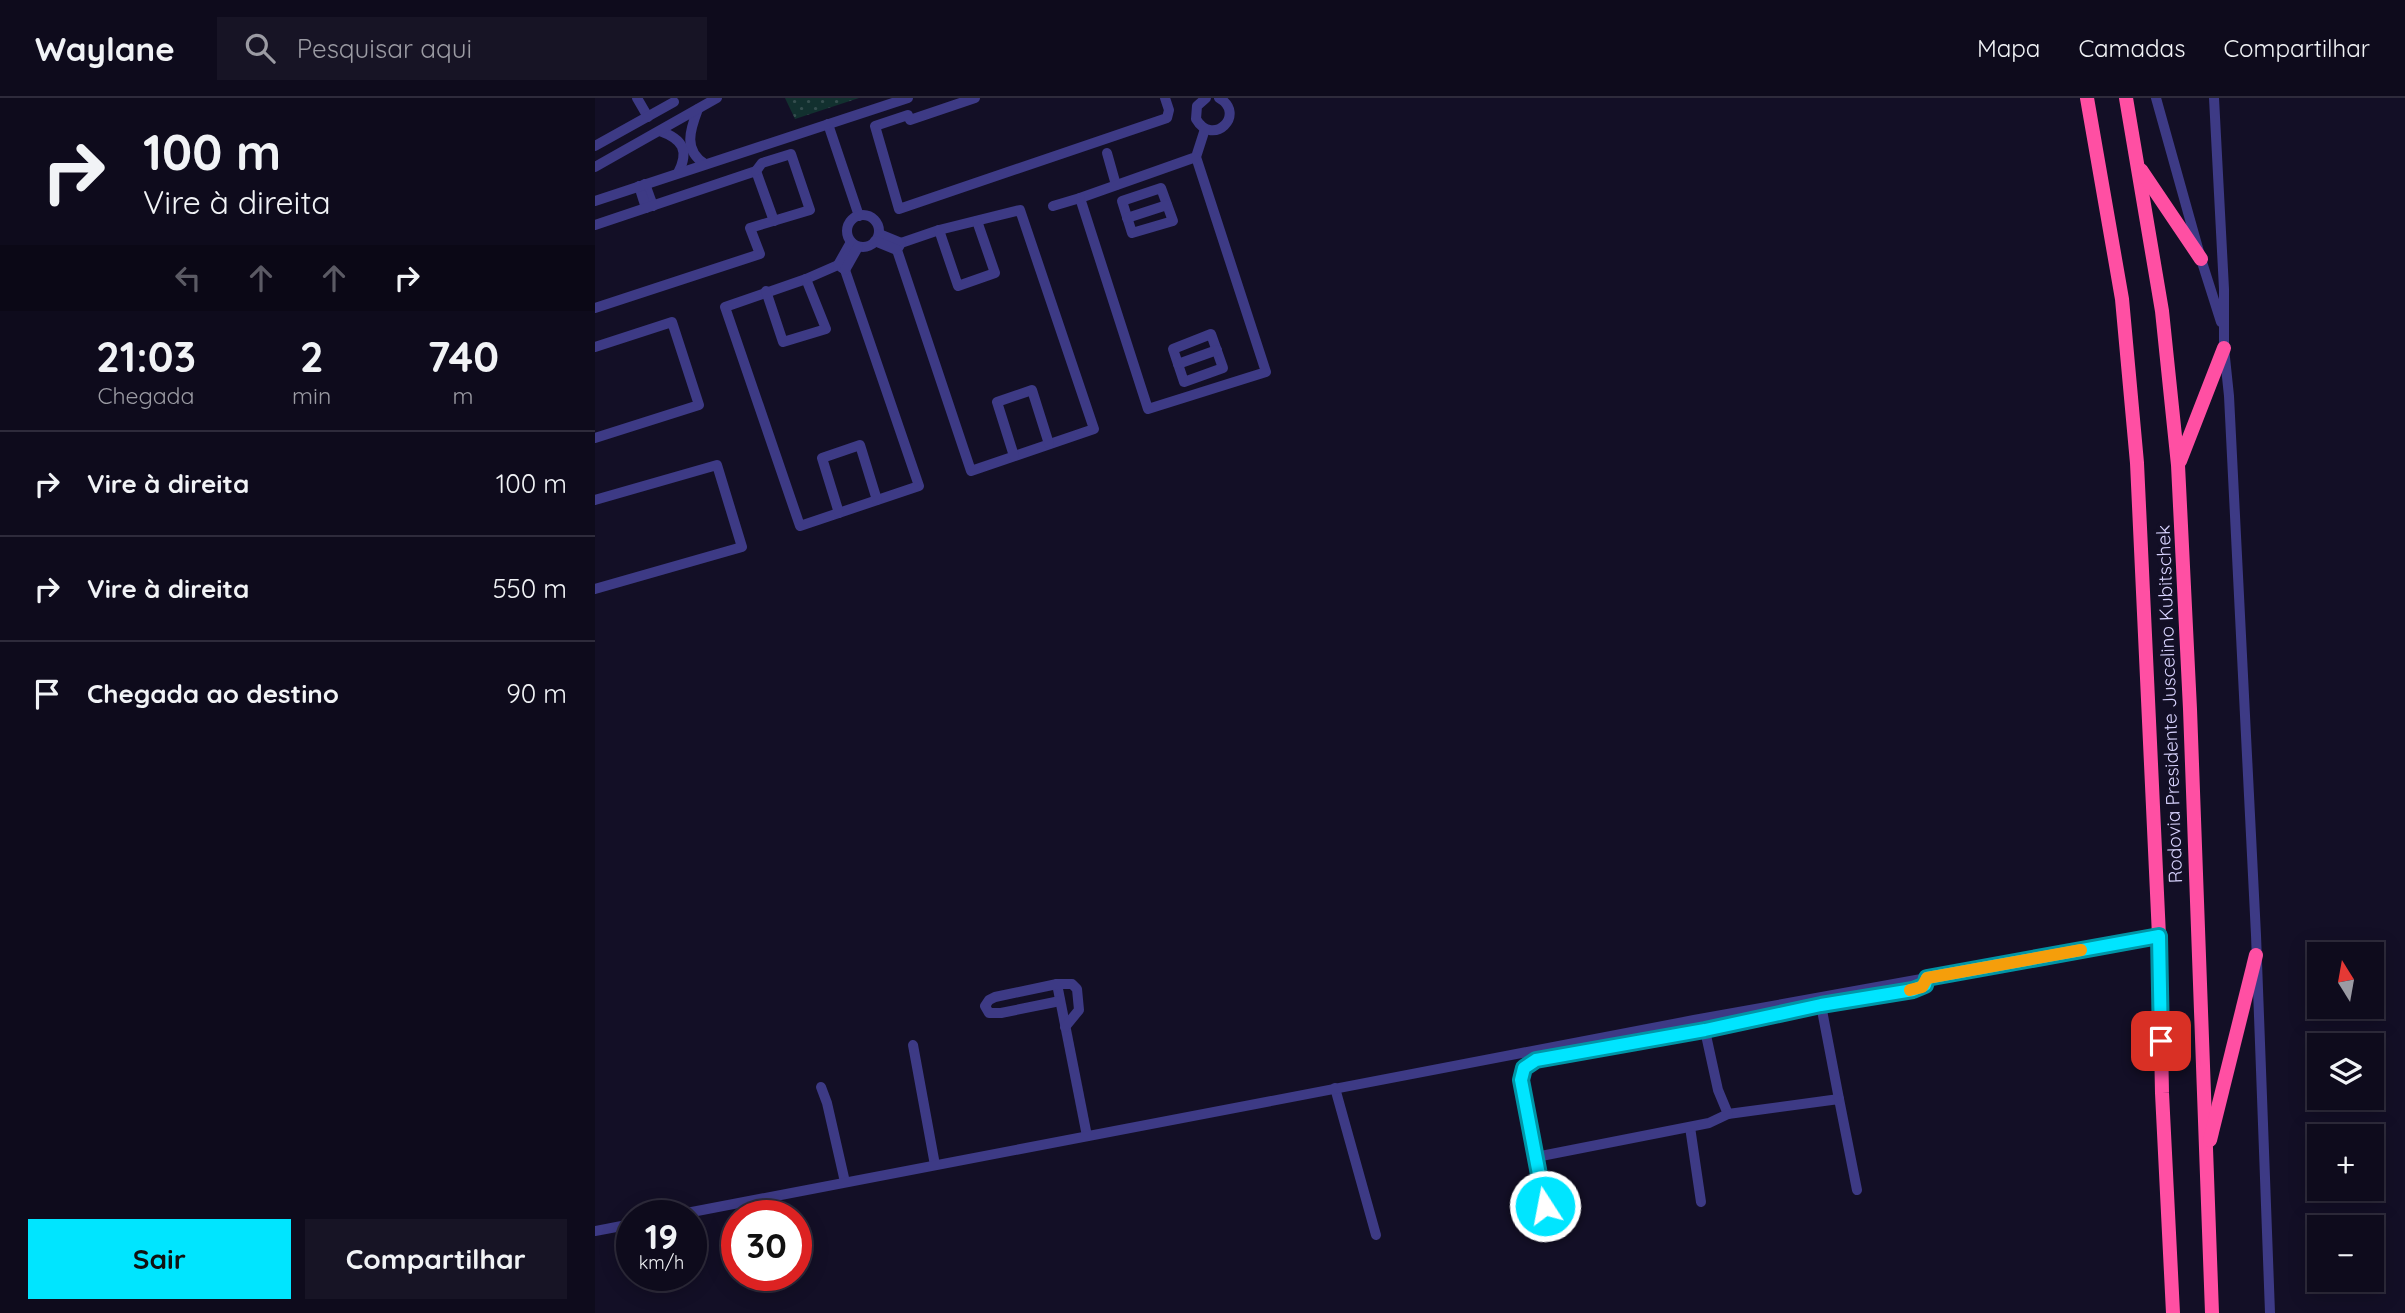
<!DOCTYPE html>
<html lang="pt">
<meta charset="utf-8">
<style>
body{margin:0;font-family:Quicksand,sans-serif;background:#171425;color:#f1f3f6;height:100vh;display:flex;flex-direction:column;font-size:26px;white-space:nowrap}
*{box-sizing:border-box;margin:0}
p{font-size:23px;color:#9b9ba3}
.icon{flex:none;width:38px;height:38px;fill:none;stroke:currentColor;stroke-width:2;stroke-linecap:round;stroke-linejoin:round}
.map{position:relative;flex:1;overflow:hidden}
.sheet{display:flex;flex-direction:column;background:#0e0b1c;width:595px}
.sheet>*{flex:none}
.banner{background:#0e0b1c;color:#f1f3f6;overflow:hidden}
.needle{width:46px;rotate:349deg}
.tools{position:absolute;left:1712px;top:844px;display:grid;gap:14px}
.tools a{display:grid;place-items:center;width:77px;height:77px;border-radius:0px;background:#0e0b1c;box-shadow:0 4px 18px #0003,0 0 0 2px #2e2b3b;font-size:35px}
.speed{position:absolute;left:21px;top:1102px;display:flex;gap:14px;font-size:35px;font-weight:700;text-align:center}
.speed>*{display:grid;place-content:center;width:91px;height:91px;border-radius:50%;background:#0e0b1c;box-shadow:0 4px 18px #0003,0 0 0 2px #2e2b3b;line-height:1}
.speed small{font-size:18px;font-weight:400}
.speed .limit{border:10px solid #d22;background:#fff;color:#111}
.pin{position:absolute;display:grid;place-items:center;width:60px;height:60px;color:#fff;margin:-30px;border-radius:14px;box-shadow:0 4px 10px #0006}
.me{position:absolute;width:77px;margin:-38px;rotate:349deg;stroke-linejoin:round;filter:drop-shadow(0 0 5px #0008)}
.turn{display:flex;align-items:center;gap:24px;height:147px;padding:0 28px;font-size:32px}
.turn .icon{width:91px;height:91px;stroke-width:2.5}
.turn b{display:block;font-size:49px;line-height:60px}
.lanes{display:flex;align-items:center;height:66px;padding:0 28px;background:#0003;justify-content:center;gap:35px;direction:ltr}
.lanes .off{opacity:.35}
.eta{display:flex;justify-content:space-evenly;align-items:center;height:119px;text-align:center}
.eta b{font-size:42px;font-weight:800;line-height:49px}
.cta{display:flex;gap:14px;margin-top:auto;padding:14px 28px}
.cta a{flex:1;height:80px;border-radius:0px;background:#00e5ff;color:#111;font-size:28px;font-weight:800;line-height:80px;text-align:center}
.cta a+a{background:#171425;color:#f1f3f6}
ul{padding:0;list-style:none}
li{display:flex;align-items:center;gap:21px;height:105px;padding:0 28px;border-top:2px solid #2e2b3b}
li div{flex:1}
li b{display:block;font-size:26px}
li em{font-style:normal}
header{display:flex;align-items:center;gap:42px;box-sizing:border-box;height:98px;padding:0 35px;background:#0e0b1c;border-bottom:2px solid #2e2b3b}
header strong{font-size:33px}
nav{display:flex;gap:38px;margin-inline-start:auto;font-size:24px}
.search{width:490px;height:63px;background:#171425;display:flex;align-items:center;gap:18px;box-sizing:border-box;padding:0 24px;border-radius:0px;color:#9b9ba3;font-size:26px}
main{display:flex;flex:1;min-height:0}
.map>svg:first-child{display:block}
.park{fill:url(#park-dots)}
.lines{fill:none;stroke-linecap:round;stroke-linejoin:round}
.minor{stroke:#3d3a85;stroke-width:10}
.highway{stroke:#ff4fa3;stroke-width:14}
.route-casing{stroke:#0095a6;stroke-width:18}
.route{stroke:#00e5ff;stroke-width:12}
.slow{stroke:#f59e0b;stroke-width:12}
.labels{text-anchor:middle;stroke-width:7;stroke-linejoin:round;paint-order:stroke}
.street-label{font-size:19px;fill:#d9d4ff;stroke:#130f26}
</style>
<header>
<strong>Waylane</strong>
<div class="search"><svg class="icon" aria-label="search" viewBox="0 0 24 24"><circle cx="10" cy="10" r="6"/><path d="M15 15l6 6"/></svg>Pesquisar aqui</div>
<nav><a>Mapa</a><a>Camadas</a><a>Compartilhar</a></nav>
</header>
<main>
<section class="sheet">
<div class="banner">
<div class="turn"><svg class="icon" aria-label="right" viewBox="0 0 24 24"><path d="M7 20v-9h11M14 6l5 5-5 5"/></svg><div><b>100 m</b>Vire à direita</div></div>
<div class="lanes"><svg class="icon off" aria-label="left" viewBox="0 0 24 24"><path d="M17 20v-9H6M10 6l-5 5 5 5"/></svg><svg class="icon off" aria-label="ahead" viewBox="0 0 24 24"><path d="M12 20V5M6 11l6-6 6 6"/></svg><svg class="icon off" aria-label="ahead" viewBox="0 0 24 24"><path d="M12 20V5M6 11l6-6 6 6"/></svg><svg class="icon" aria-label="right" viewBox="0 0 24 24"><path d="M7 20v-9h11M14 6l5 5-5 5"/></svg></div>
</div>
<div class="eta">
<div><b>21:03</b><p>Chegada</p></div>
<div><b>2</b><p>min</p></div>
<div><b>740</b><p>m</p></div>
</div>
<ul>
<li><svg class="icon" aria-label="right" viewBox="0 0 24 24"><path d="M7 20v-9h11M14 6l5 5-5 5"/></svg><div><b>Vire à direita</b></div><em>100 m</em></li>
<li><svg class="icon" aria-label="right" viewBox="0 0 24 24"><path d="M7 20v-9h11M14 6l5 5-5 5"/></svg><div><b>Vire à direita</b></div><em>550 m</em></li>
<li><svg class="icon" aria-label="arrive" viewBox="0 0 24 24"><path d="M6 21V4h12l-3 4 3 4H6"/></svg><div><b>Chegada ao destino</b></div><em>90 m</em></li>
</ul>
<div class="cta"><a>Sair</a><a>Compartilhar</a></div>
</section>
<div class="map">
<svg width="1810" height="1215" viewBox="0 0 1810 1215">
<defs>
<pattern id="park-dots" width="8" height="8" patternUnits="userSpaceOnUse" patternTransform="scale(1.75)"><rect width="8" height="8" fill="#12302f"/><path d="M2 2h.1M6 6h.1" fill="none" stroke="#344d4e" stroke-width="1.8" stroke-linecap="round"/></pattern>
</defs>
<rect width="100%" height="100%" fill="#130f26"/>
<path class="park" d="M 190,0 L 264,0 L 200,21 Z"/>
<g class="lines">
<g class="minor">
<path d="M 42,0 L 53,19"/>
<path d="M 380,0 L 315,22 L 313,17 L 280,28 L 304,111 L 572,20 L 574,12 L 570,0"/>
<path d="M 611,0 L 602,8 L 601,21 C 618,50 652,16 624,0"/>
<path d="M 1561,0 L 1606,161 L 1626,224"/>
<path d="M 1619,0 L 1629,191 L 1629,250 L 1634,298 L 1661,837 L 1675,1215"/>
<path d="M 103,11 C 95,32 88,52 110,66"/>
<path d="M 233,26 L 264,118"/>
<path d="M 65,33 C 87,41 95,52 83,75"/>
<path d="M 0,48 L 79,4"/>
<path d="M 512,55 L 521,87"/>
<path d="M 601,59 L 485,100 L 553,311 L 671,274 L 601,59 L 610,31"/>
<path d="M 0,69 L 122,0"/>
<path d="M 50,86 L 58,108"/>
<path d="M 44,88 L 51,110"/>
<path d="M 566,90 L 578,123 L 537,135 L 527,103 Z"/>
<path d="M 0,103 L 313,0"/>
<path d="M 458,108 L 485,100"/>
<path d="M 425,112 L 499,331 L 376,373 L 302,152 L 306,145 L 344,132 Z"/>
<circle cx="268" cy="133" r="16"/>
<path d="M 532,120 L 572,107"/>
<path d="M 0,127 L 161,73 L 179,123"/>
<path d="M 344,132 L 363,188 L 400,175 L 382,123"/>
<path d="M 284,136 L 306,145"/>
<path d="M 280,143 L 302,152"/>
<path d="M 243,167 L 250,172 L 324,388 L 205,428 L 130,209 L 211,181 Z"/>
<path d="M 243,167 L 256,144"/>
<path d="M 250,172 L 263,149"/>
<path d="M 171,193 L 188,244 L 231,231 L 211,181"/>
<path d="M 0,210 L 165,156 L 155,130 L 215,112 L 196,56 L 167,65 L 161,73"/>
<path d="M 616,236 L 628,270 L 589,284 L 578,251 Z"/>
<path d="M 0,249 L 77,224 L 104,307 L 0,340"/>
<path d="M 583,266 L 622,252"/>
<path d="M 419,358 L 402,304 L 437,292 L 454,346"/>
<path d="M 0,402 L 122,367 L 147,449 L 0,491"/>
<path d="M 244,415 L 227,360 L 265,347 L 282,402"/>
<path d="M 462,886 L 492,1038"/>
<path d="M 465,903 L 406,915 L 394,915 L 390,908 L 394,902 L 400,899 L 462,886 L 477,886 L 482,891 L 484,912 L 470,929"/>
<path d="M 1226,907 L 1318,892 L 1330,887 L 1332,880"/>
<path d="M 1109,928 L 1123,992 L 1133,1016 L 1244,1001 L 1262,1092"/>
<path d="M 318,947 L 340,1067"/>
<path d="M 226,989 L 232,1005 L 250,1084"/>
<path d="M 740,990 L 781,1137"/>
<path d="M 1095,1029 L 1106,1104"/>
<path d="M 941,1059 L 1114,1025 L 1133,1016"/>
<path d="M 950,1108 L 926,982 L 929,970 L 941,962 L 1110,932 L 1226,907 L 1244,1001"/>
<path d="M 76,1118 L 1099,922 L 1564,838"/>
<path d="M 0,1133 L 37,1126"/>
</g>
<g class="highway">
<path d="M 1492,0 L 1527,201 L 1542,365 L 1564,838 L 1567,995 L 1578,1215"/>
<path d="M 1531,0 L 1567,213 L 1583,367 L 1595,611 L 1617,1215"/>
<path d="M 1546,72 L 1606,161"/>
<path d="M 1585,363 L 1629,250"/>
<path d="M 1615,1042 L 1661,857"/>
</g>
</g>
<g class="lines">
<defs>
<path id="route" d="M 950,1108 L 926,982 L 929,970 L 941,962 L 1110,932 L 1226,907 L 1318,892 L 1330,887 L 1332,880 L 1564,838 L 1566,943"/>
</defs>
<use href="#route" class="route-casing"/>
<use href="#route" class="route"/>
<path class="slow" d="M 1315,892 L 1327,889 L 1332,880 L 1486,852"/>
</g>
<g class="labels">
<g class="street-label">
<text transform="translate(1574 606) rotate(-92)" y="7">Rodovia Presidente Juscelino Kubitschek</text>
</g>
</g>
</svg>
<div class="tools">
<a><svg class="needle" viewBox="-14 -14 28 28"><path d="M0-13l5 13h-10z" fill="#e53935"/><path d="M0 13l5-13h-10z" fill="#9b9ba3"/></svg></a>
<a><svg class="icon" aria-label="layers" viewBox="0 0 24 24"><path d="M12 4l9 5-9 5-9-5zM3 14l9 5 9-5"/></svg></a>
<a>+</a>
<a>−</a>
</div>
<div class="speed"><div>19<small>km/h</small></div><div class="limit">30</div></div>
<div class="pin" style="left:1566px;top:943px;background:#d93025"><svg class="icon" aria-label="arrive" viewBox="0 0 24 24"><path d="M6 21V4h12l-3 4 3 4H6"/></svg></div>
<svg class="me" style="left:950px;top:1108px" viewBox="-20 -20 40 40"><circle r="17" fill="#00e5ff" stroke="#fff" stroke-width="3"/><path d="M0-11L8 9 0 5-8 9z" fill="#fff"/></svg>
</div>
</main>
